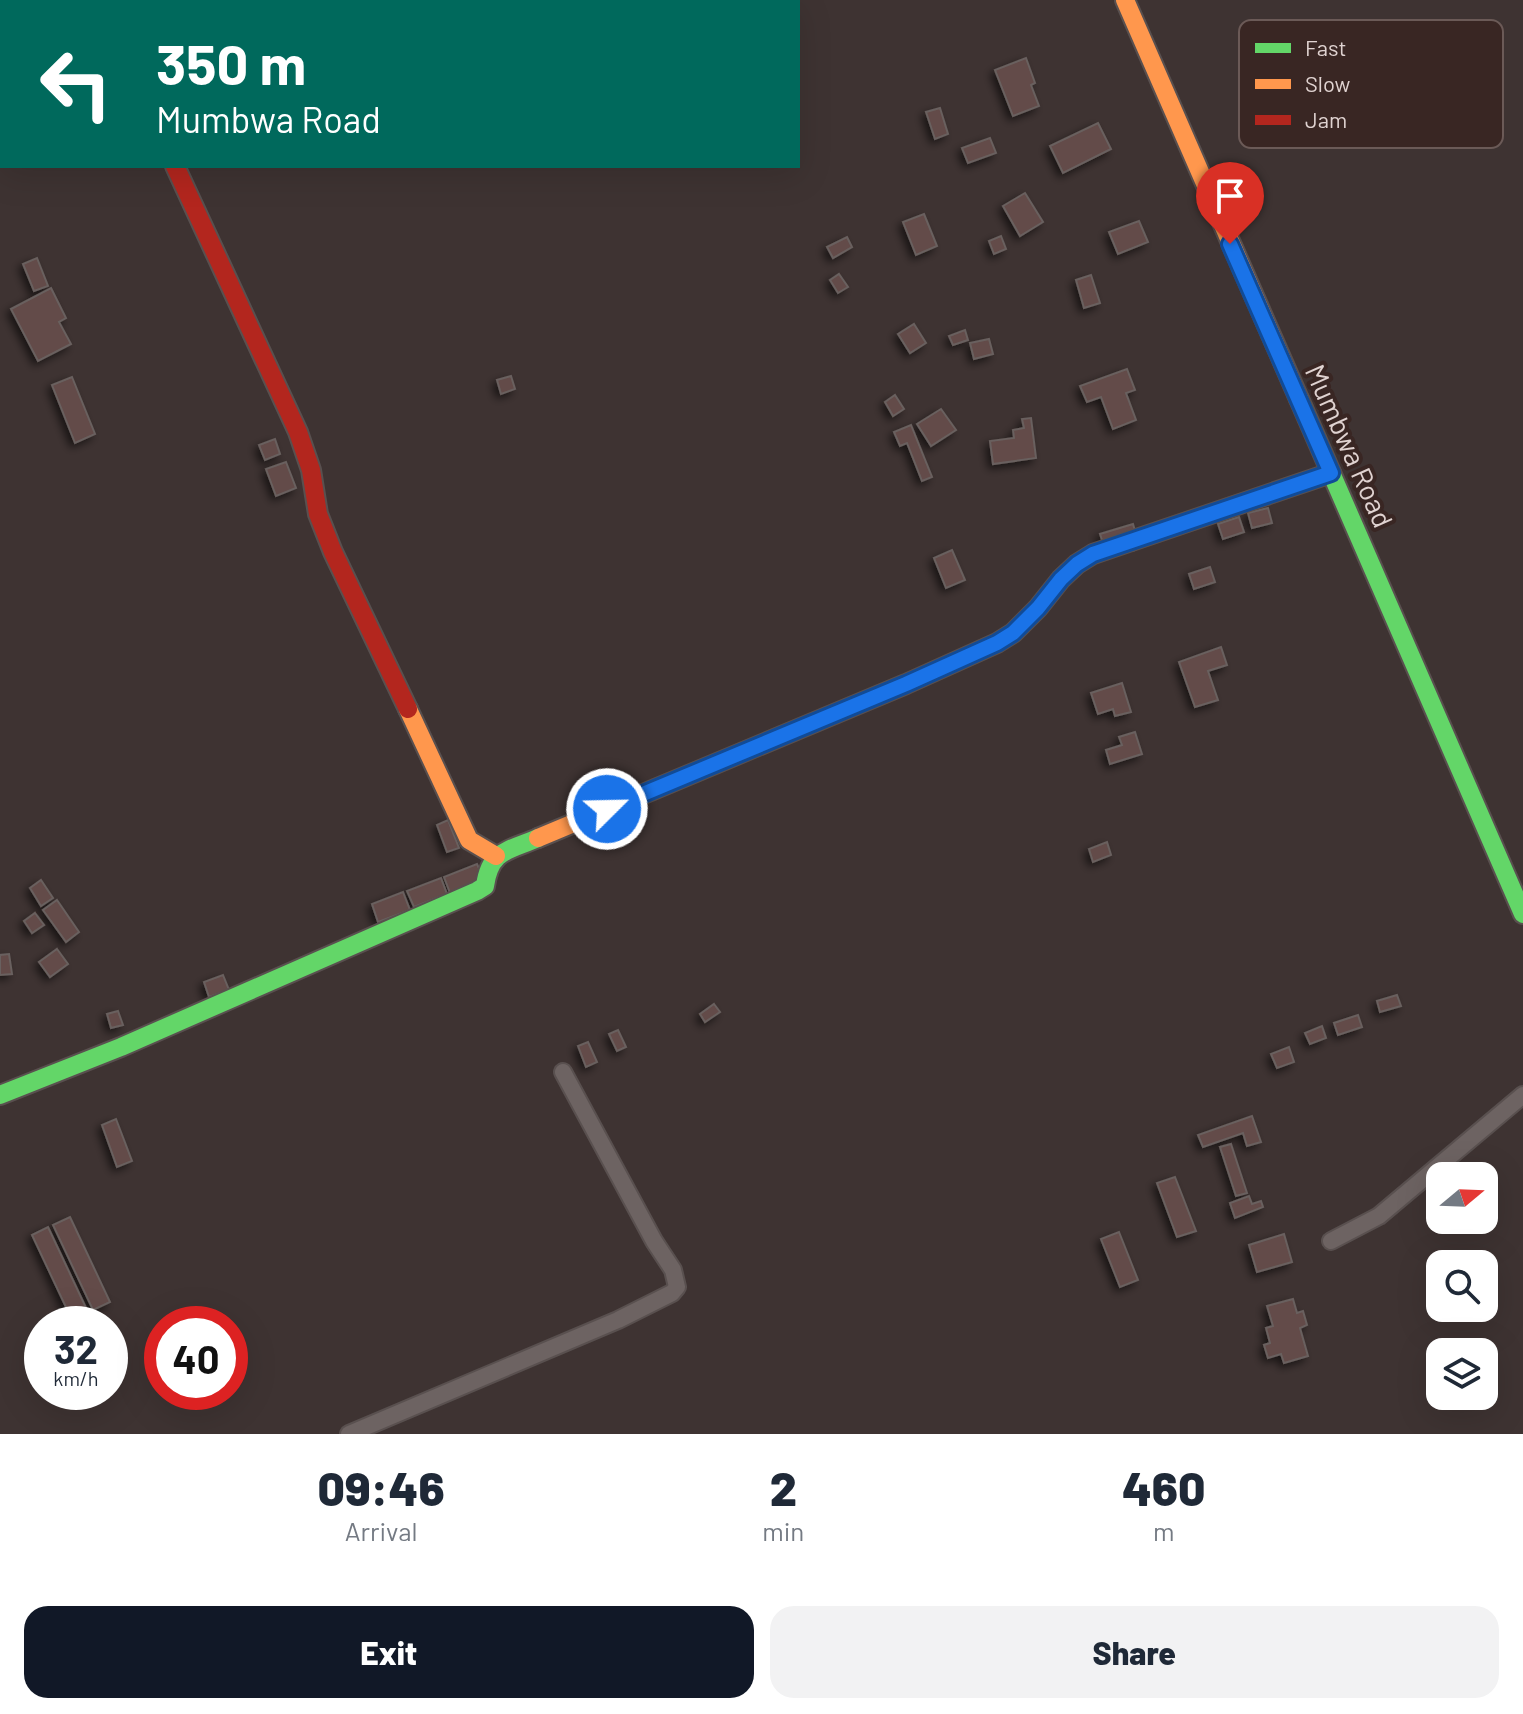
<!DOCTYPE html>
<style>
body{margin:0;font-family:Barlow,sans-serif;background:#f2f2f3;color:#1f2937;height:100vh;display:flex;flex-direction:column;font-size:30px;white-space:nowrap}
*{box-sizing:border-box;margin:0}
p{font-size:26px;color:#747a83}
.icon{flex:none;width:44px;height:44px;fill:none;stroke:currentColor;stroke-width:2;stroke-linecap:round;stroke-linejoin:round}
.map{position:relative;height:1434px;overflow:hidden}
.drawer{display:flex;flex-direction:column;background:#fff;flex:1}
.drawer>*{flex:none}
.hud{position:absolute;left:0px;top:0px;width:800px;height:168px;box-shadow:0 8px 32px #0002;background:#00695c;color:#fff;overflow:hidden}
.needle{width:52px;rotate:71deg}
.controls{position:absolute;left:1426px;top:1162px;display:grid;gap:16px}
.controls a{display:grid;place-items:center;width:72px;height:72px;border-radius:16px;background:#fff;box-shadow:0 8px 32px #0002;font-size:40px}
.speed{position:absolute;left:24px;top:1306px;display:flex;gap:16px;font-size:40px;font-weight:700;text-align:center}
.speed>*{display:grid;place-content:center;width:104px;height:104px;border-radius:50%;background:#fff;box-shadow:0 8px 32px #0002;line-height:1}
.speed small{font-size:20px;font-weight:400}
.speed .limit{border:12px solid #d22;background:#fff;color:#111}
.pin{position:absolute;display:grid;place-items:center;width:68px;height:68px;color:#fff;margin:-82px -34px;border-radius:50% 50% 50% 0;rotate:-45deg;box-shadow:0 0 8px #0007}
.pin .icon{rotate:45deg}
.me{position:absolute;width:88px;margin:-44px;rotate:67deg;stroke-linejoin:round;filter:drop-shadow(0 0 6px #0008)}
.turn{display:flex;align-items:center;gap:28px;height:168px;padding:0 24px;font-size:36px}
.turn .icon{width:104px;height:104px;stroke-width:2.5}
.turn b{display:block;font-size:56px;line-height:68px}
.eta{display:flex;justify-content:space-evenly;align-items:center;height:136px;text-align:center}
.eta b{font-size:48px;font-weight:800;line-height:56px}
.button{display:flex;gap:16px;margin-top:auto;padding:16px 24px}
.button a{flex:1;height:92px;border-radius:24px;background:#111827;color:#fff;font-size:32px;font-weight:800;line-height:92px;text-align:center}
.button a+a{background:#f2f2f3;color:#1f2937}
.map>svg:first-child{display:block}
.building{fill:#634b49;stroke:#69605e;stroke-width:2;filter:url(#shadow)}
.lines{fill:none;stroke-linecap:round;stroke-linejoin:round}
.street-casing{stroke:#59504f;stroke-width:20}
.fast-casing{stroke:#59504f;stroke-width:22}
.slow-casing{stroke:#59504f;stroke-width:22}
.jam-casing{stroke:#59504f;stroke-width:22}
.street{stroke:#6d6362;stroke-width:16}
.fast{stroke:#63d668;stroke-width:18}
.slow{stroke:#ff974d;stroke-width:18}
.jam{stroke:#b3261e;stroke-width:18}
.route-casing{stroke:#114b97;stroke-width:20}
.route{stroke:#1a73e8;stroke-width:14}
.labels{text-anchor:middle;stroke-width:8;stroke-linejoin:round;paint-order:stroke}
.street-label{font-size:28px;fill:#e0d3d1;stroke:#392623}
.key{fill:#392623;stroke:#6b5a57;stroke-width:2}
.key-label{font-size:22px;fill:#e0d3d1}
</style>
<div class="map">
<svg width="1523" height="1434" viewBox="0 0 1523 1434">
<defs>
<filter id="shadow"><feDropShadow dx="-4" dy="4" stdDeviation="4" flood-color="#0009"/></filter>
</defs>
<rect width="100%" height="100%" fill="#3e3332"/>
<g class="building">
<path d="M 1026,58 L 1035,83 L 1031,85 L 1039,106 L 1013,116 L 995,70 Z"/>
<path d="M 940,108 L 948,134 L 935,139 L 926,112 Z"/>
<path d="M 1098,123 L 1111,149 L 1063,173 L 1050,146 Z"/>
<path d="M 990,138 L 996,153 L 968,163 L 962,148 Z"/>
<path d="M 1025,193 L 1043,222 L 1020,236 L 1003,206 Z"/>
<path d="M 924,214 L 937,246 L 916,255 L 903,222 Z"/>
<path d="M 1139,221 L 1148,242 L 1118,254 L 1109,232 Z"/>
<path d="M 1001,236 L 1006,249 L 994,254 L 989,241 Z"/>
<path d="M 847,237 L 852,247 L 833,258 L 827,247 Z"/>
<path d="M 37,258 L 48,286 L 34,291 L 23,264 Z"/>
<path d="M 839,274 L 848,287 L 838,293 L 830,280 Z"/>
<path d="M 1091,275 L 1100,303 L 1084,308 L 1076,280 Z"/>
<path d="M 51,288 L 66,318 L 59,322 L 71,344 L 38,361 L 11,309 Z"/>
<path d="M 914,324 L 926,343 L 910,353 L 898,334 Z"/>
<path d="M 965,330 L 968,340 L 953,345 L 949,336 Z"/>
<path d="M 989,339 L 993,354 L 974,359 L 970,343 Z"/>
<path d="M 1127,369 L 1135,390 L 1126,393 L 1136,420 L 1113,429 L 1101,397 L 1087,402 L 1080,386 Z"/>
<path d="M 511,376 L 515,389 L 501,394 L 497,380 Z"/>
<path d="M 72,377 L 95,434 L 75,443 L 52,385 Z"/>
<path d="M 895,395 L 904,409 L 893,416 L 885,402 Z"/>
<path d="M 941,409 L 956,430 L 931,446 L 917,424 Z"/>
<path d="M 1031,418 L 1036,458 L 993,464 L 990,441 L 1014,438 L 1013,430 L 1024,428 L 1022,419 Z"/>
<path d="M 911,425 L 932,477 L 922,481 L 907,443 L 900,446 L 894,432 Z"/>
<path d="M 275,439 L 280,454 L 265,460 L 259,445 Z"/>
<path d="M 286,462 L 296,488 L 276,496 L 266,469 Z"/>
<path d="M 1268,508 L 1272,523 L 1252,528 L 1248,513 Z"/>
<path d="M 1239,517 L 1244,532 L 1223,539 L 1218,524 Z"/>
<path d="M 1133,524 L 1137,538 L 1105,549 L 1100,534 Z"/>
<path d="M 952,550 L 965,580 L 946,588 L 934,558 Z"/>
<path d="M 1210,567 L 1215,582 L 1194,589 L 1189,574 Z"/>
<path d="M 1221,647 L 1227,665 L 1208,671 L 1218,700 L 1195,707 L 1179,662 Z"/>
<path d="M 1122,683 L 1131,712 L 1115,716 L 1113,709 L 1098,714 L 1091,693 Z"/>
<path d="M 1135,732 L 1142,754 L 1110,764 L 1106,750 L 1122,745 L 1119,737 Z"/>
<path d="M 448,820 L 459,848 L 447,852 L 437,825 Z"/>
<path d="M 1107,842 L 1111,855 L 1093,862 L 1089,849 Z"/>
<path d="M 477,864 L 484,880 L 450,893 L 444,877 Z"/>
<path d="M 441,878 L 447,894 L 414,907 L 407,891 Z"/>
<path d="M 41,880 L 53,898 L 41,906 L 30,888 Z"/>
<path d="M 403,892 L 410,910 L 378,922 L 372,904 Z"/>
<path d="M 57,900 L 79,932 L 66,942 L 43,910 Z"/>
<path d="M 35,913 L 44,925 L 32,933 L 24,921 Z"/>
<path d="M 57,949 L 68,964 L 50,977 L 39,962 Z"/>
<path d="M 9,954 L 12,974 L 0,975 L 0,955 Z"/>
<path d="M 223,975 L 229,990 L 209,997 L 204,982 Z"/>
<path d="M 1397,995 L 1401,1006 L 1380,1012 L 1377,1001 Z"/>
<path d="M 714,1004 L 720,1012 L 705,1022 L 700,1014 Z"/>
<path d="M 118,1011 L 123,1025 L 111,1028 L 107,1014 Z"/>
<path d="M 1358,1015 L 1362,1027 L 1338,1035 L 1334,1023 Z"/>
<path d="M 1322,1026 L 1326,1038 L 1310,1044 L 1305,1033 Z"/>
<path d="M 618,1030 L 626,1047 L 617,1051 L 609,1034 Z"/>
<path d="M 588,1042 L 597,1062 L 586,1067 L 578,1046 Z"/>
<path d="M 1289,1047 L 1294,1062 L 1277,1068 L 1271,1054 Z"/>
<path d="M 1252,1116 L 1261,1142 L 1247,1146 L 1243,1133 L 1203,1147 L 1198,1135 Z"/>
<path d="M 116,1119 L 132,1161 L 117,1167 L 102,1125 Z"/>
<path d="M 1231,1144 L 1247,1193 L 1236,1196 L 1220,1147 Z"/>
<path d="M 1175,1177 L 1196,1231 L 1177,1237 L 1157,1183 Z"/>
<path d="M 1249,1196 L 1252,1204 L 1261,1201 L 1263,1207 L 1235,1218 L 1230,1203 Z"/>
<path d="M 70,1217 L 110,1302 L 93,1310 L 53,1225 Z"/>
<path d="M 48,1227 L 88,1312 L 72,1320 L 32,1235 Z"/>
<path d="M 1119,1232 L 1138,1280 L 1120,1287 L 1101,1239 Z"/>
<path d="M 1284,1234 L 1292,1262 L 1257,1272 L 1249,1245 Z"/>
<path d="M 1293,1299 L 1297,1313 L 1303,1311 L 1307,1325 L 1300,1328 L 1308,1356 L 1284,1363 L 1281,1354 L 1268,1358 L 1264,1345 L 1270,1343 L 1266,1328 L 1273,1326 L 1267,1306 Z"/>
</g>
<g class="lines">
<defs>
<g id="street">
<path d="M 206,2 L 210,0"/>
<path d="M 0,85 L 2,84"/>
<path d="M 1331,1241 L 1379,1216 L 1523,1095"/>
<path d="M 349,1434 L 618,1320 L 672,1293 L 677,1287 L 673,1270 L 654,1241 L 563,1072"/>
</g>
<g id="fast">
<path d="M 1299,399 L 1523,914"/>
<path d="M 0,1095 L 121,1047 L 477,891 L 485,886 C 490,850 508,851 538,838"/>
</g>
<g id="slow">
<path d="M 1125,0 L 1299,399"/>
<path d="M 408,709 L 469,840 L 496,856"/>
<path d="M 538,838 L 906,684 L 997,643 L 1013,633 L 1038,608 L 1061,579 L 1077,564 L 1093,554 L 1131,541"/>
</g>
<g id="jam">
<path d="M 175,166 L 298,432 L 311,470 L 318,514 L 333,552 L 408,709"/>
<path d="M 1131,541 L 1331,473"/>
</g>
</defs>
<use href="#street" class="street-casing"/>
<use href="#fast" class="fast-casing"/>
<use href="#slow" class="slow-casing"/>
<use href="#jam" class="jam-casing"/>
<use href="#street" class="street"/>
<use href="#fast" class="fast"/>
<use href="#slow" class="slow"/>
<use href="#jam" class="jam"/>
</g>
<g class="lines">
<defs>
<path id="route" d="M 607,809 L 906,684 L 997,643 L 1013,633 L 1038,608 L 1061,579 L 1077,564 L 1093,554 L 1331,473 L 1230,244"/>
</defs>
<use href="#route" class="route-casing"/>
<use href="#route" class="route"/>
</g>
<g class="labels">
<g class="street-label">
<text transform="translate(1349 446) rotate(66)" y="10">Mumbwa Road</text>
</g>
</g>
<rect x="1239" y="20" width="264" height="128" rx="12" class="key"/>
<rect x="1255" y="43" width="36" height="10" fill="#63d668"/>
<rect x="1255" y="79" width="36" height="10" fill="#ff974d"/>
<rect x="1255" y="115" width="36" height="10" fill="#b3261e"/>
<g class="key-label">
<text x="1305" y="56">Fast</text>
<text x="1305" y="92">Slow</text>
<text x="1305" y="128">Jam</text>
</g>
</svg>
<div class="controls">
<a><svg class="needle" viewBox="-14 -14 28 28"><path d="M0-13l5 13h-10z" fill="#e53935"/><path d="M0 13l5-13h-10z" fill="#747a83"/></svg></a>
<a><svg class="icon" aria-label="search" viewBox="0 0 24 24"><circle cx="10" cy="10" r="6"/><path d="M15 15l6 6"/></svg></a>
<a><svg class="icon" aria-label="layers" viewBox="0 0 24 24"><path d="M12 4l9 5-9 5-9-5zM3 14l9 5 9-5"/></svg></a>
</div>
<div class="speed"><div>32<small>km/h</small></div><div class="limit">40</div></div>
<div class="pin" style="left:1230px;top:244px;background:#d93025"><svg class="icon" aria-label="arrive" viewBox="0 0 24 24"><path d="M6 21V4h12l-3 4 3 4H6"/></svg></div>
<svg class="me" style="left:607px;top:809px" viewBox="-20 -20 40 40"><circle r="17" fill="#1a73e8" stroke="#fff" stroke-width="3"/><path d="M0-11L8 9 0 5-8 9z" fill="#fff"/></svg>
<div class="hud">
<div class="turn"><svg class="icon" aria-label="left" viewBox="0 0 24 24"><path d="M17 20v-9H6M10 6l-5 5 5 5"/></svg><div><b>350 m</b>Mumbwa Road</div></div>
</div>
</div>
<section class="drawer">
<div class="eta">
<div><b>09:46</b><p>Arrival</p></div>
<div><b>2</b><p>min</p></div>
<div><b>460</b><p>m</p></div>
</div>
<div class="button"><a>Exit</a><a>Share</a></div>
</section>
